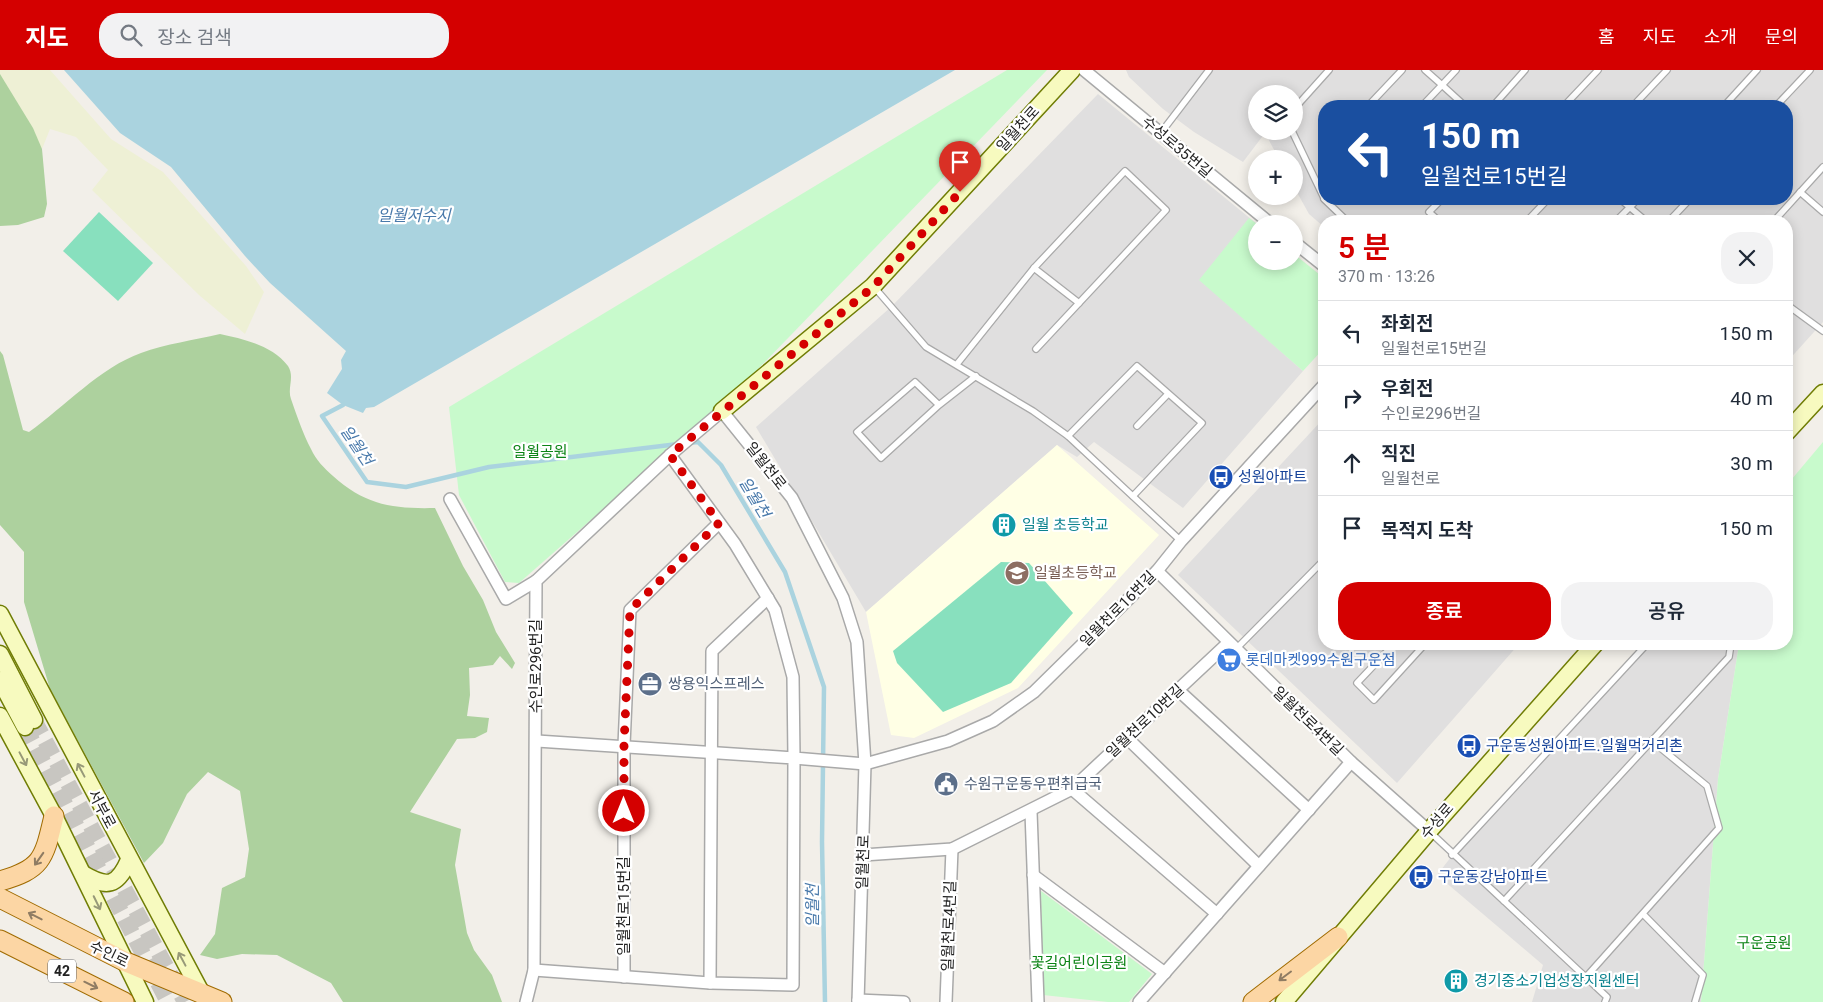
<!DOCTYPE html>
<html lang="ko">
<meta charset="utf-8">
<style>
body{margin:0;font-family:Roboto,"Noto Sans KR",sans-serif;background:#f2f2f3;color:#1f2937;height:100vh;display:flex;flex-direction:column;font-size:19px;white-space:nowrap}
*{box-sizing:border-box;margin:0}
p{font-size:16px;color:#747a83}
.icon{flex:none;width:28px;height:28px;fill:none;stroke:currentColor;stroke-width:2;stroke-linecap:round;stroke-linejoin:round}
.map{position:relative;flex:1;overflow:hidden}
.sheet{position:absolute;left:1318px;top:145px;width:475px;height:435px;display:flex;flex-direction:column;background:#fff;border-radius:20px;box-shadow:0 2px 12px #0003}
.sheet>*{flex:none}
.top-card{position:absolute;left:1318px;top:30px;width:475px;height:105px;border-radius:20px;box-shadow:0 2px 12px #0003;background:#1a4fa0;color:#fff;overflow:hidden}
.controls{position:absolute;left:1248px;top:15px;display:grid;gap:10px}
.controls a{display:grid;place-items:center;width:55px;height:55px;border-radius:50%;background:#fff;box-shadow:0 2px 12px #0003;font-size:25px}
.pin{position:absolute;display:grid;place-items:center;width:42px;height:42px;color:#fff;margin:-51px -21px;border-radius:50% 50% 50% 0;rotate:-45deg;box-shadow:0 0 5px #0007}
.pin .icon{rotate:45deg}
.me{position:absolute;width:55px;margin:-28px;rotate:0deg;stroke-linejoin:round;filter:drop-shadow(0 0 4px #0008)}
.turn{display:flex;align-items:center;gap:18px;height:105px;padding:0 20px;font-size:22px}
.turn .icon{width:65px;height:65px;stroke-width:2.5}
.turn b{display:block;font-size:35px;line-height:42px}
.round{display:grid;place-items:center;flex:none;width:52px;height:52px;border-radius:20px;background:#f2f2f3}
.summary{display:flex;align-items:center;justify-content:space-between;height:85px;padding:0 20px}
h1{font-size:30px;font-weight:600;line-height:38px;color:#d40000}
.primary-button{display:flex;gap:10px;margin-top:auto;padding:10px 20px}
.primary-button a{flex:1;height:58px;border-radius:20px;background:#d40000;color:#fff;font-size:20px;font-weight:600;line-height:58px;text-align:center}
.primary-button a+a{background:#f2f2f3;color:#1f2937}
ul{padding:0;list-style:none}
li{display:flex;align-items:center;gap:15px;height:65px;padding:0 20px;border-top:1px solid #e0e1e3}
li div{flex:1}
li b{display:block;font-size:19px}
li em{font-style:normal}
header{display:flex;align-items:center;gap:30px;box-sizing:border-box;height:70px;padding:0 25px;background:#d40000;color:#fff}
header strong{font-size:24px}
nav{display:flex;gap:28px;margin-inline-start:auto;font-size:18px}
.search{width:350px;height:45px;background:#f2f2f3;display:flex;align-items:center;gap:12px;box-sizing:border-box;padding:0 18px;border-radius:20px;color:#747a83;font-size:19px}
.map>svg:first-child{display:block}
.residential{fill:#e0dfdf;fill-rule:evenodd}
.education{fill:#ffffe5}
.farmland{fill:#eef0d5}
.forest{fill:#add19e}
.park{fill:#c8facc}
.pitch{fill:#88e0be}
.water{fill:#aad3df}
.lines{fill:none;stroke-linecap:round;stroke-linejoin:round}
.stream{stroke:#aad3df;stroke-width:4.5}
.secondary-tunnel{stroke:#c8c6c1;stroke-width:16;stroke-dasharray:16 8;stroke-linecap:butt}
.lane-casing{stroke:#a9a9a9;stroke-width:8}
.street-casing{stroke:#a9a9a9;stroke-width:14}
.secondary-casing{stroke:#707d05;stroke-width:19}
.primary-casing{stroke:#a06b00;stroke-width:21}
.lane{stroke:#fff;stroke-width:5.5}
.street{stroke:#fff;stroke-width:11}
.secondary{stroke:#f7fabf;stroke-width:16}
.primary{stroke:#fcd6a4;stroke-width:19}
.oneway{stroke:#979978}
.oneway2{stroke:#8f7c63}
.route{stroke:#d40000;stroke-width:9;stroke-dasharray:0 16.2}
.labels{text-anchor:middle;stroke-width:4.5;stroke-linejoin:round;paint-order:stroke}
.shield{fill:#fff;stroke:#646464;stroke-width:1}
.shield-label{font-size:14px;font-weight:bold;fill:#222}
.street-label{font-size:15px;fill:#222;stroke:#fff}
.park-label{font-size:15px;fill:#0c8416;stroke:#fff}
.transit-label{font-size:15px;fill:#164399;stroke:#fff;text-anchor:start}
.culture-label{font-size:15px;fill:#0d838f;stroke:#fff;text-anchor:start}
.education-label{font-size:15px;fill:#785e54;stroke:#fff;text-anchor:start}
.shop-label{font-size:15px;fill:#366cbe;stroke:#fff;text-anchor:start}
.service-label{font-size:15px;fill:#4e5e75;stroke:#fff;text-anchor:start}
.water-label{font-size:16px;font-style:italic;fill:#4a7aab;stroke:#fff}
</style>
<header>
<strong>지도</strong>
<div class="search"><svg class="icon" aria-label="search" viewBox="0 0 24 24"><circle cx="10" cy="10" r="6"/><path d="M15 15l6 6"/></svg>장소 검색</div>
<nav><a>홈</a><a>지도</a><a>소개</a><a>문의</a></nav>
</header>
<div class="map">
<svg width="1823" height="932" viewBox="0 0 1823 932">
<rect width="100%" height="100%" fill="#f2efe9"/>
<g class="residential">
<path d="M 1126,0 L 1823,0 L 1823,252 L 1786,293 L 1786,151 L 1324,151 L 1324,157 L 1309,144 L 1294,117 L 1294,89 L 1279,89 L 1265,63 L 1243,92 L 1194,62 L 1163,39 L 1129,7 ZM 1256,24 L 1294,24 L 1294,61 L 1256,61 ZM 1324,36 L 1786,36 L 1786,129 L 1324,129 Z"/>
<path d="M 1098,24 L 1257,154 L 1256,191 L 1226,233 L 1303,301 L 1183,438 L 1094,372 L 1077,387 L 1057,375 L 866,542 L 756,357 L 892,236 Z"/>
<path d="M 1324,348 L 1324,574 L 1519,574 L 1397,713 L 1178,505 Z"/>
<path d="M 1647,574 L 1739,574 L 1718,709 L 1701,932 L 1532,932 L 1543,895 L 1437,805 L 1458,778 Z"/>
</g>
<path class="education" d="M 1057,375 L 1159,465 L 1018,618 L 914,668 L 891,665 L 866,542 Z"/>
<path class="farmland" d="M 0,0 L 50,0 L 111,69 L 163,102 L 246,196 L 264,222 L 245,264 L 199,225 L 92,120 L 108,100 L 76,67 L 50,59 L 42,79 L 0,7 Z"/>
<g class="forest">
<path d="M 0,4 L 33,58 L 42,79 L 47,134 L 44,147 L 18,155 L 0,156 Z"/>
<path d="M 220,264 C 243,269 272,275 288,296 C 295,307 287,318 291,329 C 297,346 303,364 311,379 C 316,390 324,398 333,406 C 365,435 393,439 435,438 L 463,496 L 483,530 L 496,562 L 515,593 L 512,599 L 500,586 L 493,595 L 469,598 L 470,625 L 467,646 L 489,648 L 487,662 L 475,668 L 457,669 L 410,742 L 461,759 L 455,795 L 467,863 L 474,880 L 492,905 L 502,932 L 343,932 L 331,913 L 277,885 L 242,884 L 217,889 L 200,885 L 215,864 L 222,818 L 245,807 L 249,779 L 240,721 L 208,702 L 187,724 L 163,773 L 144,793 L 50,619 L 24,532 L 24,482 L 0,455 L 0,281 L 3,285 L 23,360 L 29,362 C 64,337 101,297 141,283 C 166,274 194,270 220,264 Z"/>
</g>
<g class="park">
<path d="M 1007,0 L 1047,0 L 731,327 L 519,513 L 505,512 L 459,425 L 449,337 Z"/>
<path d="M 1249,148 L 1257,154 L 1256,191 L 1294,191 L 1294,184 L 1324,208 L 1324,278 L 1303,301 L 1199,210 Z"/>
<path d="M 1823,372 L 1823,932 L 1701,932 L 1718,709 L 1739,574 L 1786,574 L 1786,416 Z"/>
<path d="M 1041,821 L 1152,904 L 1129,932 L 1108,932 L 1043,925 Z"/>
</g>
<g class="pitch">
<path d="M 99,142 L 153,193 L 118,231 L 63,181 Z"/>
<path d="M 1001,492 L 1029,493 L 1073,543 L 1011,613 L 943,642 L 897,593 L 893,581 Z"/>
</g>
<path class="water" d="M 64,0 L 955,0 L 374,337 L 366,338 L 363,343 L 343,335 L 327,323 L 342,299 L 341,290 L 346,281 L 270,213 L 245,186 L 171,97 L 120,63 Z"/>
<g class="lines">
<g class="stream">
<path d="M 343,335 L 322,346 L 367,412 L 406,417 L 489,397 L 678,374"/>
<path d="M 688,373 L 698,372 L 721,395 L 785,502 L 824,617 L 822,772 L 825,932"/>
</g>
<g class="secondary-tunnel">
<path d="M 34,650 L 185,932"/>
<path d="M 25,657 L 168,932"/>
</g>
<defs>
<g id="lane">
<path d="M 1456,0 L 1442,15 L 1465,36"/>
<path d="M 1368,36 L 1402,0"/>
<path d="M 1422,36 L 1442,15 L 1425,0"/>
<path d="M 1493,36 L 1525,0"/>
<path d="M 1564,36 L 1598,0"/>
<path d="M 1633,36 L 1667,0"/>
<path d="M 1724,36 L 1757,0"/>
<path d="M 1776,36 L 1810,0"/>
<path d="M 1294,39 L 1329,0"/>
<path d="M 1292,61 L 1324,128"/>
<path d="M 1160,64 L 1209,0"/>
<path d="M 1800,122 L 1823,142"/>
<path d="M 1324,129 L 1347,151"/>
<path d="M 1620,129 L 1646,151"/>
<path d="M 1439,151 L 1429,142 L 1442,129"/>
<path d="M 1527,151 L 1548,129"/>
<path d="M 1616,151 L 1638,129"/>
<path d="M 1669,151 L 1690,129"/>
<path d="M 1774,151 L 1823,97"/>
<path d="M 1034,198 L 1079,233"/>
<path d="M 875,218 L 926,277 L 1033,341 L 1068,366 L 1181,471"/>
<path d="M 1786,234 L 1823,261"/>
<path d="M 957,294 L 1034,198 L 1125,101 L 1166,140 L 1036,279"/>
<path d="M 939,335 L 915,312 L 857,362 L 881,388 L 939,335 L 976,306"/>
<path d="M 1137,356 L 1168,324"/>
<path d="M 1068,366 L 1137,296 L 1202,353 L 1133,426"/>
<path d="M 1394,574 L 1357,613 L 1374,630 L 1425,574"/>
<path d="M 1235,580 L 1324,490"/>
<path d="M 1430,762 L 1607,927 L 1605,932"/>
<path d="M 1452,785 L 1647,574"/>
<path d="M 1504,831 L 1729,587 L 1731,574"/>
<path d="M 1643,844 L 1703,905 L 1695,932"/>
<path d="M 1586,907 L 1719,758 L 1707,716 L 1652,671"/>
</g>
<g id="street">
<path d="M 1084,0 L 1271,154"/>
<path d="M 1294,172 L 1324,196"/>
<path d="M 670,385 L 735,474 L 775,540 L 793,607 L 794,688 L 865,694 L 948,671 L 993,651 L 1034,622 L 1157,501 L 1181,471 L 1324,315"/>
<path d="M 450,429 L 506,529 L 536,511"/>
<path d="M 1178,620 L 1309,740"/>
<path d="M 1127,668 L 1259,796"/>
<path d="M 1351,692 L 1429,761"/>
<path d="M 1072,719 L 1217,844"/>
<path d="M 1031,742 L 1038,932"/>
<path d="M 863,785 L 952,779 L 1072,719 L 1228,573"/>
<path d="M 1033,805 L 1165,903"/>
<path d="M 534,900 L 710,913 L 793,915 L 794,688 L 537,671"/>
<path d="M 624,907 L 624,675 L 630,540 L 719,453"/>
<path d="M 710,913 L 712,581 L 768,528"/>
<path d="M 858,930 L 904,932"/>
<path d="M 526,932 L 534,900 L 536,511 L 670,385 L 722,341 L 792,428 L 843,528 L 857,572 L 865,694 L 858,932"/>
<path d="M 946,932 L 952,779"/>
<path d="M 1139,932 L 1351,692 L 1157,501"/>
</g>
<g id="secondary">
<path d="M 722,341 L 873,216 L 1072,0"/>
<path d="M 1786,363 L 1823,323"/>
<path d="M 0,544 L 204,928"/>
<path d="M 0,584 L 34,650"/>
<path d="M 0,610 L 25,657"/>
<path d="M 0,646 L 54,746 L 145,932"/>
<path d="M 83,804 C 107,818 117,817 129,790"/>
<path d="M 1284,932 L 1429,761 L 1595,574"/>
</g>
<g id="primary">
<path d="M 0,811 C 43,799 44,788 54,746"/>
<path d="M 0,828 L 126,892 L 222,932"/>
<path d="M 0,870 L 124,932"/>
<path d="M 1253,932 L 1338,867"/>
</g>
</defs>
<use href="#lane" class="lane-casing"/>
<use href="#street" class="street-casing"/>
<use href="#secondary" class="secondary-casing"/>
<use href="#primary" class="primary-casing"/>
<use href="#lane" class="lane"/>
<use href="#street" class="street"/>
<use href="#secondary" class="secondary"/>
<use href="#primary" class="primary"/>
</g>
<defs><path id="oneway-shaft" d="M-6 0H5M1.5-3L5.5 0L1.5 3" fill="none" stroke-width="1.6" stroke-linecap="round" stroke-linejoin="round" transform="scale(1.25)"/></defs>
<g class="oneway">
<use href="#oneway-shaft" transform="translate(23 689) rotate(62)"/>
<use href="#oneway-shaft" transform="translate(81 700) rotate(-118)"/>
<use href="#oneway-shaft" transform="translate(97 833) rotate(64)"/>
<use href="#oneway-shaft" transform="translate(182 889) rotate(-118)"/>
</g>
<g class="oneway2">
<use href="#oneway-shaft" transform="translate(39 789) rotate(125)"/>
<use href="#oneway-shaft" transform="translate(35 846) rotate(-153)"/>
<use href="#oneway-shaft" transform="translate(1285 906) rotate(143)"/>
<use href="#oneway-shaft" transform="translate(91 915) rotate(26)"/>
</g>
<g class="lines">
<path class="route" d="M 624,741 L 624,675 L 630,540 L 719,453 L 670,385 L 874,216 L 960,122"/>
</g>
<defs>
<symbol id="bus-disc" viewBox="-11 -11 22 22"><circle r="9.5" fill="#1a4fb4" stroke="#fff"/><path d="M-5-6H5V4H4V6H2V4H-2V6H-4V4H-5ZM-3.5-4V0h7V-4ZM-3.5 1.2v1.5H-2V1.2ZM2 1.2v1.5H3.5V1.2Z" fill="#fff"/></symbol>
<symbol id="building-disc" viewBox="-11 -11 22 22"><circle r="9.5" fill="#0f9aa8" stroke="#fff"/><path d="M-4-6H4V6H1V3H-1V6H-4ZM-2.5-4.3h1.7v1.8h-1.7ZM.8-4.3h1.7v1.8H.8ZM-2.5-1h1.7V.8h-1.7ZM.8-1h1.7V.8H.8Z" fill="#fff"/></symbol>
<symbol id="school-disc" viewBox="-11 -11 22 22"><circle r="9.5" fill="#8d6e63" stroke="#fff"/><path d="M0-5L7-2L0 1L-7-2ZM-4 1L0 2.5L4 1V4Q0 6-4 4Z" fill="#fff"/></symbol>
<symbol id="supermarket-disc" viewBox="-11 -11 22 22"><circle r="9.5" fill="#3f7fe0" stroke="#fff"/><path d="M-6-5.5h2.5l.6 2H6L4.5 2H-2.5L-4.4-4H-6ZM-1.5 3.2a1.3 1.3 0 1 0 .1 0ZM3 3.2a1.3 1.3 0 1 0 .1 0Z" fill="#fff"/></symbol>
<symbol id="office-disc" viewBox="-11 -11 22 22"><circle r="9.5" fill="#5c6f8a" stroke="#fff"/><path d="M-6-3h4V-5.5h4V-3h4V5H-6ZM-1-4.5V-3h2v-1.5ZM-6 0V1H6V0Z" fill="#fff"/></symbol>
<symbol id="civic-disc" viewBox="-11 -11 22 22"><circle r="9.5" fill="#5c6f8a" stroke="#fff"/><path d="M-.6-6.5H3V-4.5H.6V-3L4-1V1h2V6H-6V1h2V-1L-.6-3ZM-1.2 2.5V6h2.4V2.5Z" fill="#fff"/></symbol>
</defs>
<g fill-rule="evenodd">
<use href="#bus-disc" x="1207" y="393" width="28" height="28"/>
<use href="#building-disc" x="990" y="441" width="28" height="28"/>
<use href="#school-disc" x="1003" y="489" width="28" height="28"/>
<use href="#supermarket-disc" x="1215" y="576" width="28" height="28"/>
<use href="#office-disc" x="636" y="600" width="28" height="28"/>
<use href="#bus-disc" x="1455" y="662" width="28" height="28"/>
<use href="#civic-disc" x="932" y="700" width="28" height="28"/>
<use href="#bus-disc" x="1407" y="793" width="28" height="28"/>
<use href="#building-disc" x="1442" y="897" width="28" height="28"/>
</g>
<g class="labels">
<rect class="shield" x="48" y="889.5" width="28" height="23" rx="4"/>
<g class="shield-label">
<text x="62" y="906">42</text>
</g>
<g class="street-label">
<text transform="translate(1018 59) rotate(-48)" y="5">일월천로</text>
<text transform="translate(1177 77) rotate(40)" y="5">수성로35번길</text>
<text transform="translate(766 396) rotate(52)" y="5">일월천로</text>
<text transform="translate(1118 539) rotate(-45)" y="5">일월천로16번길</text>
<text transform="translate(536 596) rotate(-90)" y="5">수인로296번길</text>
<text transform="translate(1145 651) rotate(-43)" y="5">일월천로10번길</text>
<text transform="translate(1308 651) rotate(44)" y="5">일월천로4번길</text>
<text transform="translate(102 739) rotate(62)" y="5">서부로</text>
<text transform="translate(1437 751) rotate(-49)" y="5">수성로</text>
<text transform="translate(863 792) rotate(-88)" y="5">일월천로</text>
<text transform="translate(624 836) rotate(-90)" y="5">일월천로15번길</text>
<text transform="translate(949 856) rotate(-88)" y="5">일월천로4번길</text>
<text transform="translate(109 884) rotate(26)" y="5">수인로</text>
</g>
<g class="park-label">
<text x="540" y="387">일월공원</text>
<text x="1764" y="878">구운공원</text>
<text x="1079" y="898">꽃길어린이공원</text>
</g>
<g class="transit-label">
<text x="1238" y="412">성원아파트</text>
<text x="1486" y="681">구운동성원아파트.일월먹거리촌</text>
<text x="1438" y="812">구운동강남아파트</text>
</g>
<g class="culture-label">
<text x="1022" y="460">일월 초등학교</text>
<text x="1474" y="916">경기중소기업성장지원센터</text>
</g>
<g class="education-label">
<text x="1034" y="508">일월초등학교</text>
</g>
<g class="shop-label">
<text x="1246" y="595">롯데마켓999수원구운점</text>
</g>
<g class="service-label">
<text x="668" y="619">쌍용익스프레스</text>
<text x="964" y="719">수원구운동우편취급국</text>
</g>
<g class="water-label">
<text x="414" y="151">일월저수지</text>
<text transform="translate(357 375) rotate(56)" y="6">일월천</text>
<text transform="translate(755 427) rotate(59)" y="6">일월천</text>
<text transform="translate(812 836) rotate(-90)" y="6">일월천</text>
</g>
</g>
</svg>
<div class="controls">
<a><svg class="icon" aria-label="layers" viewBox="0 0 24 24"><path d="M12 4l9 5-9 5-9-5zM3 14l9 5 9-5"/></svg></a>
<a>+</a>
<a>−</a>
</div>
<div class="pin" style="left:960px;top:122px;background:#d93025"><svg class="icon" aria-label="arrive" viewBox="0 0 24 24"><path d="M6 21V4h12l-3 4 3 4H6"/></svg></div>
<svg class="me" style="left:624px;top:741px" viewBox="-20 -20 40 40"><circle r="17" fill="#d40000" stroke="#fff" stroke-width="3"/><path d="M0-11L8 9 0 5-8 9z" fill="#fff"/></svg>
<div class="top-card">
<div class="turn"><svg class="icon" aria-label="left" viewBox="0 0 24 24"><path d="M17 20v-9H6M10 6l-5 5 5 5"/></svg><div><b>150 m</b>일월천로15번길</div></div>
</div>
<section class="sheet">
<div class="summary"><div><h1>5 분</h1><p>370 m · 13:26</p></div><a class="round"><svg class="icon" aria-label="close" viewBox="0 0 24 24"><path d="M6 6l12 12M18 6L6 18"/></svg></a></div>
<ul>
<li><svg class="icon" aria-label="left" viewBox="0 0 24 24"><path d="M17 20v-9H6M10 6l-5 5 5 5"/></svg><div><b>좌회전</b><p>일월천로15번길</p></div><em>150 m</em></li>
<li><svg class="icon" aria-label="right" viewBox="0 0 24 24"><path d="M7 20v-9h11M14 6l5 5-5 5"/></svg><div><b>우회전</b><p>수인로296번길</p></div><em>40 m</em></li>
<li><svg class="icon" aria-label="ahead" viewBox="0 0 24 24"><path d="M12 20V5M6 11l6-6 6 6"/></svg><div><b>직진</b><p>일월천로</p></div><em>30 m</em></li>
<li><svg class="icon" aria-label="arrive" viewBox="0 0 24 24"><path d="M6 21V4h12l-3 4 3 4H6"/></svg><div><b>목적지 도착</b></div><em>150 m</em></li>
</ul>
<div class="primary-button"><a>종료</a><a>공유</a></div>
</section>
</div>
